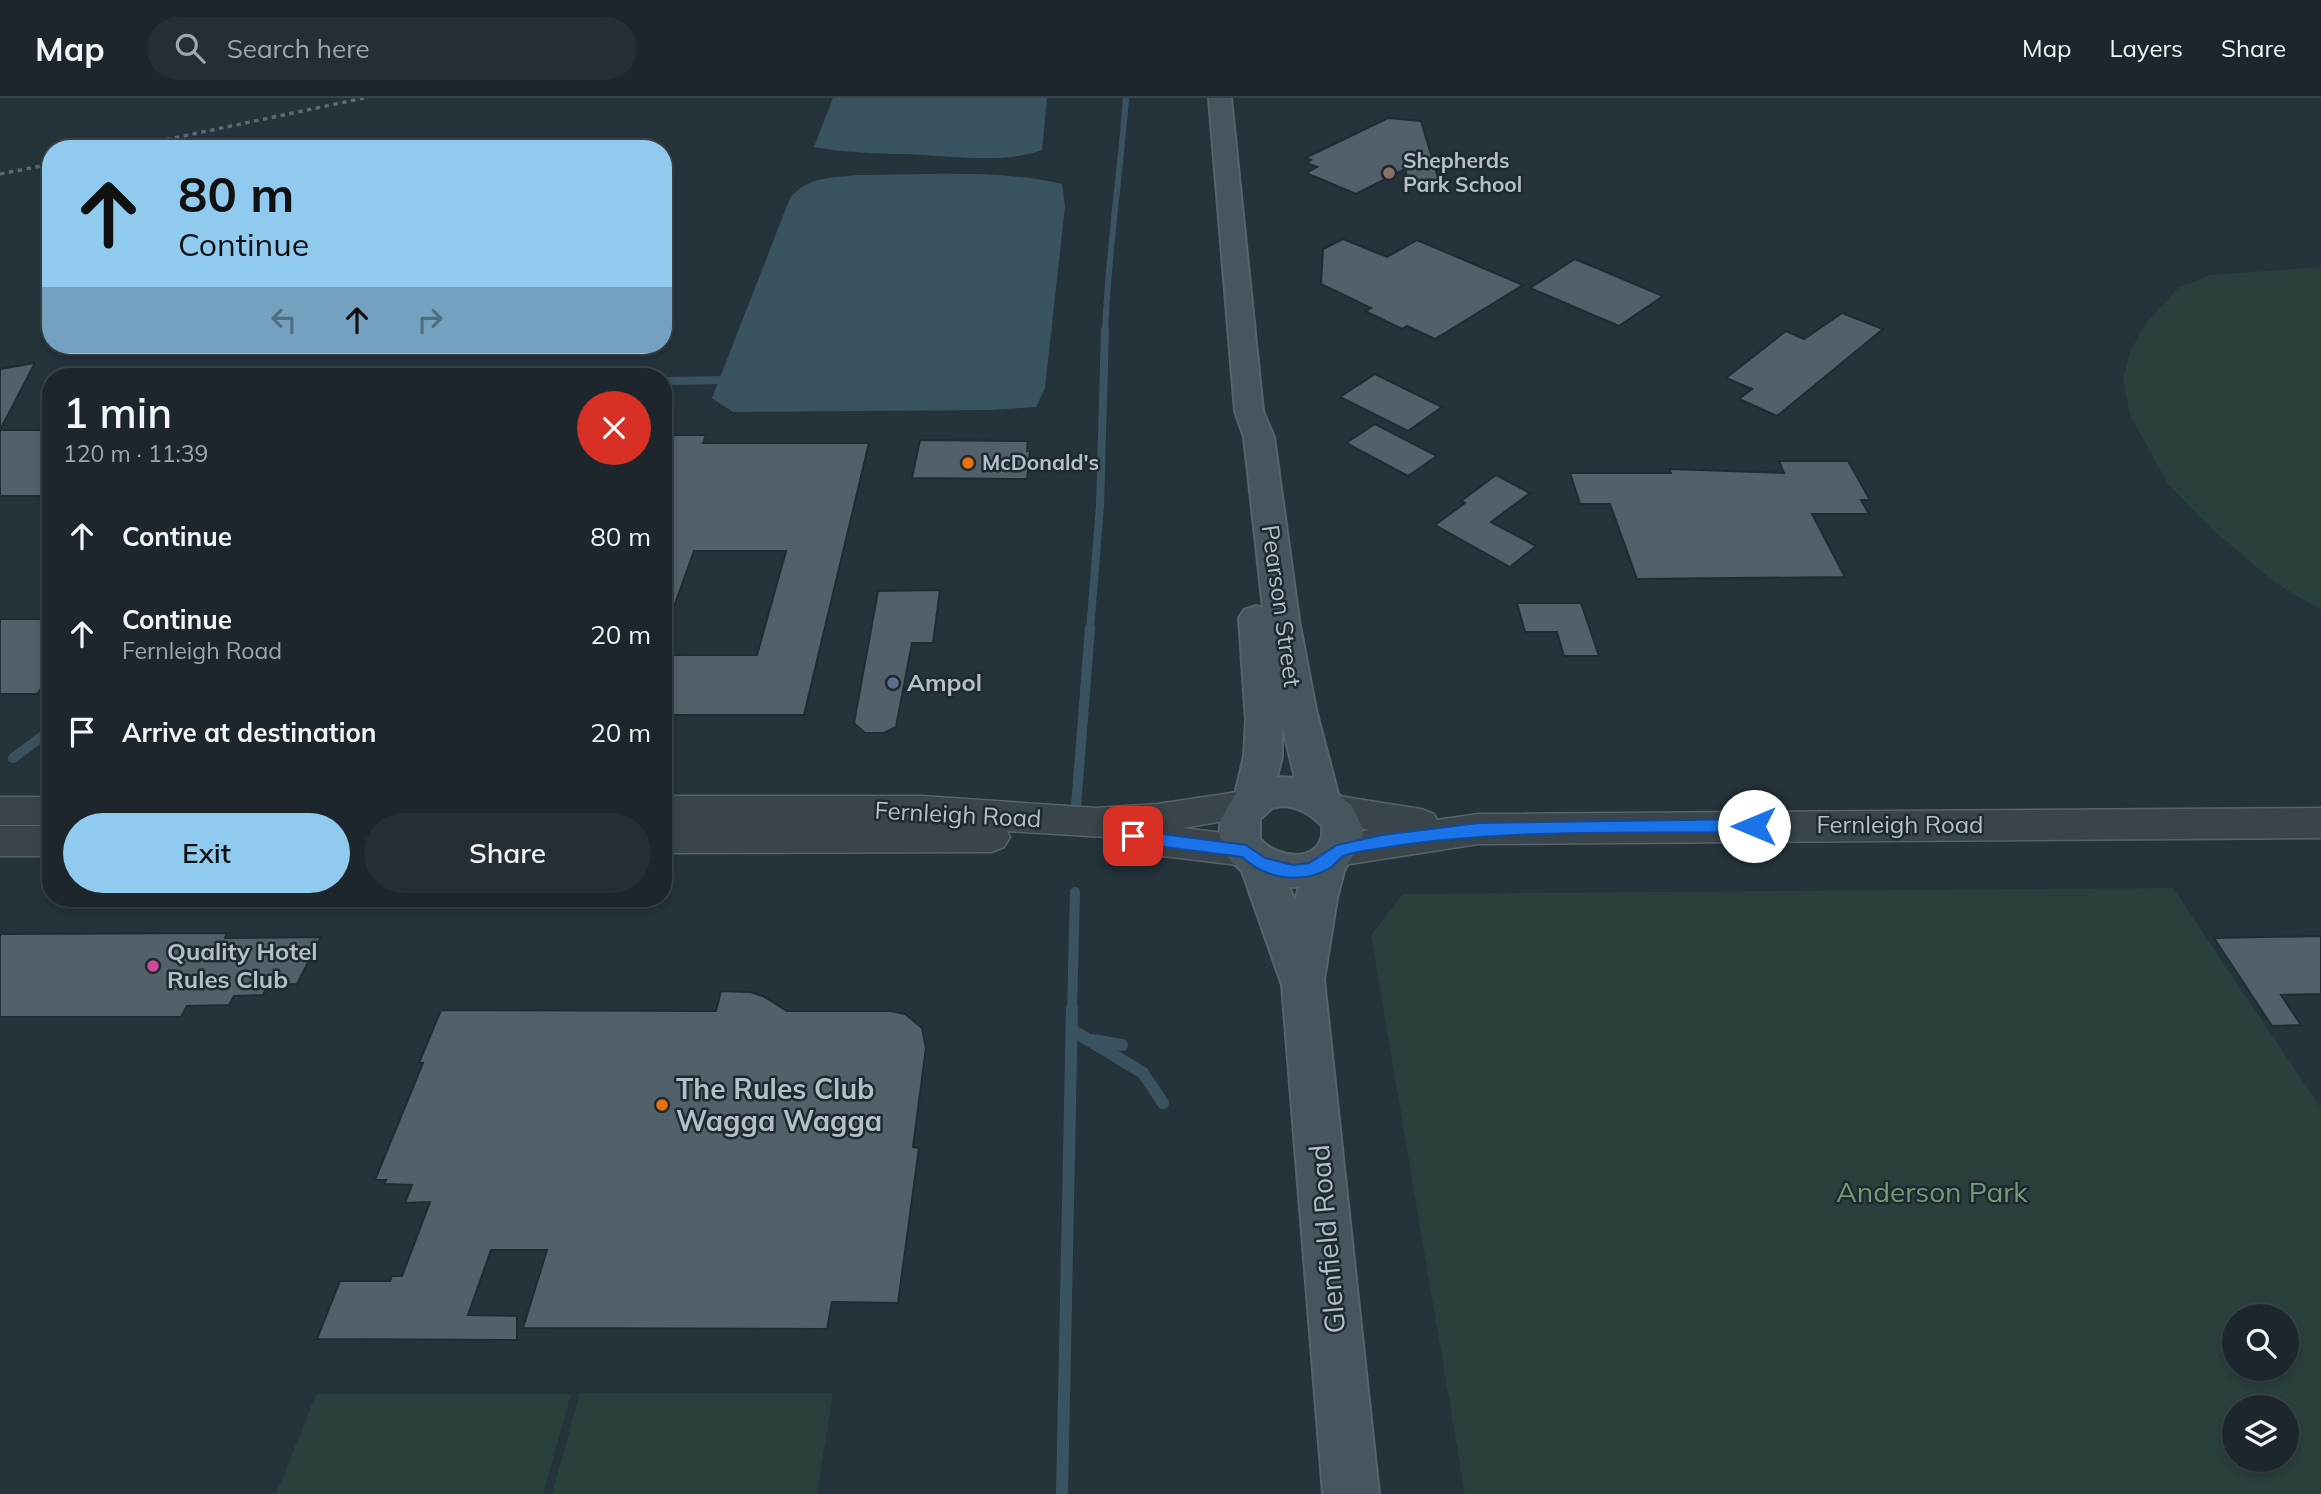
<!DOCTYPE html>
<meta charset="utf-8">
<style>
body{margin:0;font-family:Mulish,sans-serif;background:#252e34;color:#f1f3f6;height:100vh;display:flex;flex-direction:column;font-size:26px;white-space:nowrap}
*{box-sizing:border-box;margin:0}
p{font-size:23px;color:#a0a5a9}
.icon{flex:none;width:38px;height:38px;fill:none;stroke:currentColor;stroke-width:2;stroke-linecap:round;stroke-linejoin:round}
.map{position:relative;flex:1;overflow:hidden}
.sheet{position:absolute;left:42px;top:270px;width:630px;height:539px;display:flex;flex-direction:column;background:#1c262c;border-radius:28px;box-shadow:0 4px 10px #0003,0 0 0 2px #3a4348}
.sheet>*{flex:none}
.top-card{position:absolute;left:42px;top:42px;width:630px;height:214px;border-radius:28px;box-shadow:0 4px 10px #0003,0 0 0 2px #3a4348;background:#91caef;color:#111;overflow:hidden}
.buttons{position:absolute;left:2222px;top:1206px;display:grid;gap:14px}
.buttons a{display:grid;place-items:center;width:77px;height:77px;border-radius:50%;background:#1c262c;box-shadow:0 4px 10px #0003,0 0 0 2px #3a4348;font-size:35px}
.pin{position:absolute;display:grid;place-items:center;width:60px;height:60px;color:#fff;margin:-30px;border-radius:14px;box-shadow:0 4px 10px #0006}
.me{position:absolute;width:77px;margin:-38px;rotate:270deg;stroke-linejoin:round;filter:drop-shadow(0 0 5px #0008)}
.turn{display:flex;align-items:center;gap:24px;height:147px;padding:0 21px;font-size:32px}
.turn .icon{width:91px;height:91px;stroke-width:2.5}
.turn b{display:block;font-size:49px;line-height:60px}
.lanes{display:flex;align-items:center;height:66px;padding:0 21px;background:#0003;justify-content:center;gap:35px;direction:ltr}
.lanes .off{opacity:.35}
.round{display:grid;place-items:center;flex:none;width:74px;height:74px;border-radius:37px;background:#252e34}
.summary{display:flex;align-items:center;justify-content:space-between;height:119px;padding:0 21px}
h1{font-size:42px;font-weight:600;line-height:52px}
.cta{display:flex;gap:14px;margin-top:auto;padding:14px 21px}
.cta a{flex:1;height:80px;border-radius:42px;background:#91caef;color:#111;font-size:28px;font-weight:600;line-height:80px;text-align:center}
.cta a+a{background:#252e34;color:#f1f3f6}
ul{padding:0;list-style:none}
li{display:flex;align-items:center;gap:21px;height:98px;padding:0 21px}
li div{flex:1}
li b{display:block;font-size:26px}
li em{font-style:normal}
header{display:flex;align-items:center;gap:42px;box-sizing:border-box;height:98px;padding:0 35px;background:#1c262c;border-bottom:2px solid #3a4348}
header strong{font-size:33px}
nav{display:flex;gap:38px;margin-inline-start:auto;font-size:24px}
.search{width:490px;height:63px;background:#252e34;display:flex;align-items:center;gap:18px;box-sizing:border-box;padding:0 24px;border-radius:38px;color:#a0a5a9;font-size:26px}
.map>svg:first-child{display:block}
.green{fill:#2a403c;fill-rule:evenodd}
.water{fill:#3a5361}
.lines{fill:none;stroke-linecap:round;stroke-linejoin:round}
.stream-far3{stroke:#3a5361;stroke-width:6}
.stream-far2{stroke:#3a5361;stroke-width:8}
.stream-far1{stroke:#3a5361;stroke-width:10}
.stream{stroke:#3a5361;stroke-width:12}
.building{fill:#516069;stroke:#202b32;stroke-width:2}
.tertiary-casing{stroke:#576269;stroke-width:3}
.secondary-casing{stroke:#576269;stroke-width:4}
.tertiary{fill:#39454b;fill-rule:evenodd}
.secondary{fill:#47555e;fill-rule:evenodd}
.rail{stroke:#5b6a72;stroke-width:3.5;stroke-dasharray:4.5 4.5;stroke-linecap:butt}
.route{fill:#1a73e8;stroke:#114b97;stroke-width:2}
.education-dot{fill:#8d6e63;stroke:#1e2930;stroke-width:2.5}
.food-dot{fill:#e8710a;stroke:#1e2930;stroke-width:2.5}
.service-dot{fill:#5c6f8a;stroke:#1e2930;stroke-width:2.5}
.hotel-dot{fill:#d1479c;stroke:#1e2930;stroke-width:2.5}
.labels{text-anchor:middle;stroke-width:5;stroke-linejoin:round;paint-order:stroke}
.far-poi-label{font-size:21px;font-weight:bold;fill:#b4bfc7;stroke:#1e2930;text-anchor:start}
.street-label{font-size:24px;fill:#b4bfc7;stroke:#1e2930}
.poi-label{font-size:24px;font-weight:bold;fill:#b4bfc7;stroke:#1e2930;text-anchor:start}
.near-poi-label{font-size:28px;font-weight:bold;fill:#b4bfc7;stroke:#1e2930;text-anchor:start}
.near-park-label{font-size:28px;fill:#749b75;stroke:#1e2930}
.near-street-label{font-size:28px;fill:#b4bfc7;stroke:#1e2930}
</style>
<header>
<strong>Map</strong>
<div class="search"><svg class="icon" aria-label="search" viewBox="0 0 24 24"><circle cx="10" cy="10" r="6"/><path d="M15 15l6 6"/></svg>Search here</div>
<nav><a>Map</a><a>Layers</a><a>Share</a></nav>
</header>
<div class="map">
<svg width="2321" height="1396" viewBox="0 0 2321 1396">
<rect width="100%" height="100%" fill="#25333b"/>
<g class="green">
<path d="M 2321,169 L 2321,512 L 2274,484 L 2213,432 L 2168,386 L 2130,317 L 2123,281 L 2130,254 L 2144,228 L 2178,190 L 2210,177 Z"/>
<path d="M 2173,790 L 2321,1010 L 2321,1396 L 1465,1396 L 1371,837 L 1403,796 ZM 2235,1218 L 2287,1218 L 2287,1270 L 2235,1270 ZM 2235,1309 L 2287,1309 L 2287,1362 L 2235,1362 Z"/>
<path d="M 580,1295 L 833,1295 L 817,1396 L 552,1396 Z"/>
<path d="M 316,1296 L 571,1296 L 543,1396 L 276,1396 Z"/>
</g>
<g class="water">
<path d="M 833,0 L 1047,0 L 1042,52 C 1006,65 961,59 923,57 C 886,55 851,56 814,49 Z"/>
<path d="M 859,77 C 922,77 1002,71 1062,86 L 1065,108 L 1045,290 L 1036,309 L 991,312 L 733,314 L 712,300 L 790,100 C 809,78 831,80 859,77 Z"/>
</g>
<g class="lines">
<path class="stream-far3" d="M 1105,234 C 1108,156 1120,78 1126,0"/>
<g class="stream-far2">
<path d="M 663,283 L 729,282"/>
<path d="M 1090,532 L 1100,408 L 1105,232"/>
</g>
<g class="stream-far1">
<path d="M 13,660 L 51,632"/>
<path d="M 1076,709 L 1090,530"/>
<path d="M 1072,912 L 1075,794"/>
</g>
<g class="stream">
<path d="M 1072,932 L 1143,975 L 1163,1005"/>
<path d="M 1092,942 L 1122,947"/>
<path d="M 1062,1396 L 1072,910"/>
</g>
</g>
<g class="building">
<path d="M 1388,20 L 1421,23 L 1440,86 L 1409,86 L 1405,71 L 1356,96 L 1306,75 L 1317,69 L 1306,65 L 1311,62 L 1305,60 Z"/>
<path d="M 1343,141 L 1387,159 L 1417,142 L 1523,187 L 1435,241 L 1407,228 L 1402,231 L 1365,213 L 1371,210 L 1321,186 L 1323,151 Z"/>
<path d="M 1575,161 L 1663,198 L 1619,228 L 1530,190 Z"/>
<path d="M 1842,215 L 1883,231 L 1777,318 L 1739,301 L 1752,291 L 1726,280 L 1786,233 L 1804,241 Z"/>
<path d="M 35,265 L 0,332 L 0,271 Z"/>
<path d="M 1375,276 L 1442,309 L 1408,333 L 1340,299 Z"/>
<path d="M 1375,326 L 1437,358 L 1408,378 L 1346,345 Z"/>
<rect x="0" y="332" width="51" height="66"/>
<path d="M 663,337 L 706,337 L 703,345 L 869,345 L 804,617 L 663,617 L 663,557 L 757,557 L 786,453 L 694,453 L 667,528 L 663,527 Z"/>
<path d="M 920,342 L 1028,343 L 1027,353 L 1030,353 L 1027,381 L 912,380 Z"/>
<path d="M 1779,363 L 1848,363 L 1870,402 L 1861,402 L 1869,416 L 1812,416 L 1845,479 L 1637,481 L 1610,406 L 1580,406 L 1570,375 L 1671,375 L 1669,371 L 1784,375 Z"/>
<path d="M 1496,377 L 1530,395 L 1491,424 L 1536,448 L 1510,469 L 1435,427 L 1465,405 L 1461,403 Z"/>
<path d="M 940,492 L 933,545 L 912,545 L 896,629 L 884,635 L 865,635 L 854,625 L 878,493 Z"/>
<path d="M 1517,505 L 1581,505 L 1599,558 L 1564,558 L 1557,534 L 1525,534 Z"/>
<path d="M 0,521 L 51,521 L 51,578 L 37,596 L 0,596 Z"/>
<path d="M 227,835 L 225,840 L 321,839 L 297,886 L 268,887 L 263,897 L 234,898 L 229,907 L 187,908 L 181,919 L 0,919 L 0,836 Z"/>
<path d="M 2321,838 L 2321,896 L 2281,897 L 2301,927 L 2272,928 L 2214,840 Z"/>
<path d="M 721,893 L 750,894 L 763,898 L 787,913 L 891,913 L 905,916 L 922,930 L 926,950 L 913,1049 L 919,1050 L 898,1205 L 832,1204 L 827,1231 L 523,1230 L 547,1152 L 491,1152 L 468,1217 L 517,1218 L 517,1242 L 317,1241 L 340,1183 L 390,1183 L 392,1178 L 402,1178 L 430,1104 L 405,1105 L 412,1087 L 384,1086 L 386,1082 L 375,1082 L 423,965 L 419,965 L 441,912 L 716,913 Z"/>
</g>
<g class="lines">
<defs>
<g id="tertiary">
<path d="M 1251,692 L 1264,696 L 1269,706 L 1264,716 L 1183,730 L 1246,738 L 1259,742 L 1265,753 L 1259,764 L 1246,768 L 1122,753 L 1109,748 L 1104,739 L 1007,733 L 1010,739 L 1004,749 L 991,754 L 663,755 L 663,698 L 922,698 L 1096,710 L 1157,706 Z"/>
<path d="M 1332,697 L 1421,711 L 1434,716 L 1437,722 L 1478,716 L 2321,710 L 2321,740 L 1478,746 L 1337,768 L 1324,764 L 1318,753 L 1324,742 L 1369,732 L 1319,721 L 1313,711 L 1319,701 Z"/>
<rect x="0" y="699" width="51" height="28"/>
<rect x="0" y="728" width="51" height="30"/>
</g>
<path id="secondary" d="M 1209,0 L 1231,0 L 1263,313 L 1274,339 L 1299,522 L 1316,612 L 1338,696 L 1352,708 L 1362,729 L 1362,740 L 1344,773 L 1337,800 L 1324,882 L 1379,1396 L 1323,1396 L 1282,887 L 1242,773 L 1230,762 L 1219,736 L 1221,721 L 1235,697 L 1244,658 L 1246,623 L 1239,520 L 1244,512 L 1256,508 L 1263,510 L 1244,339 L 1235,313 ZM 1282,626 L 1295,680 L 1277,679 L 1282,658 ZM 1281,708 C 1298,708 1311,716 1322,728 C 1326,765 1279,763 1260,741 L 1260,721 L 1272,710 ZM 1289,789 L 1299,789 L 1295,803 Z"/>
</defs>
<use href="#tertiary" class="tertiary-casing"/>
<use href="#secondary" class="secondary-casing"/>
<use href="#tertiary" class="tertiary"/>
<use href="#secondary" class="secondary"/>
<g class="rail">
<path d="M 122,51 L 364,0"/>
<path d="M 0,76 L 51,66"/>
</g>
</g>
<path class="route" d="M 1754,721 L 1762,728 L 1754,734 C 1631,736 1506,730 1383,750 C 1372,752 1352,753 1342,759 C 1337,762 1335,767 1330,770 C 1301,787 1266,781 1242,759 L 1133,745 L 1124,738 L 1133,732 L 1246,747 L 1265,760 L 1293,767 L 1309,765 L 1337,747 L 1382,737 L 1478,725 Z"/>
<circle class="education-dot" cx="1389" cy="75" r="7"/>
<g class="food-dot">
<circle cx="968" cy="365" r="7"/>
<circle cx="662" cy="1007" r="7"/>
</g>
<circle class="service-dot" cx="893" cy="585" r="7"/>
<circle class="hotel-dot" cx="153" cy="868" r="7"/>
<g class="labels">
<g class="far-poi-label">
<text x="1403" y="70">Shepherds<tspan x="1403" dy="24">Park School</tspan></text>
<text x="982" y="372">McDonald's</text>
</g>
<g class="street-label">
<text transform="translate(1281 508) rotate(82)" y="8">Pearson Street</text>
<text transform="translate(958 717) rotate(3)" y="8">Fernleigh Road</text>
<text x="1900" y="735">Fernleigh Road</text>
</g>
<g class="poi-label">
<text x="907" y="593">Ampol</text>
<text x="167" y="862">Quality Hotel<tspan x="167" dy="28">Rules Club</tspan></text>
</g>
<g class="near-poi-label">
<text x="676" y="1001">The Rules Club<tspan x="676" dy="32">Wagga Wagga</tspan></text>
</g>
<g class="near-park-label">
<text x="1932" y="1104">Anderson Park</text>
</g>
<g class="near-street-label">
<text transform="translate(1327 1141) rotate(-95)" y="10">Glenfield Road</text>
</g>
</g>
</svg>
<div class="buttons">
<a><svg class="icon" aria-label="search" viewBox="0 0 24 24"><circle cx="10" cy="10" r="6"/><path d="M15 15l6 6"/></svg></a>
<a><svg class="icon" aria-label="layers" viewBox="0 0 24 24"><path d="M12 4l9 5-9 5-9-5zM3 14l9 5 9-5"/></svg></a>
</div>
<div class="pin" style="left:1133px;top:738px;background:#d93025"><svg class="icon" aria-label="arrive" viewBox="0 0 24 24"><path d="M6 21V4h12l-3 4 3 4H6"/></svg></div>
<svg class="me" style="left:1754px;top:728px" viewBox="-20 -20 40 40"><circle r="19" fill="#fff"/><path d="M0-13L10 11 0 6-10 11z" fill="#1a73e8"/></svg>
<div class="top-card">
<div class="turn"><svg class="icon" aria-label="ahead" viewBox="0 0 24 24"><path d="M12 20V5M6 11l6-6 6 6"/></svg><div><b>80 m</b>Continue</div></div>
<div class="lanes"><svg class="icon off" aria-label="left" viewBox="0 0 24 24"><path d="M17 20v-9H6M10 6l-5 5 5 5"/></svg><svg class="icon" aria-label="ahead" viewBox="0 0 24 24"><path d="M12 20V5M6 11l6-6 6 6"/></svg><svg class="icon off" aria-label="right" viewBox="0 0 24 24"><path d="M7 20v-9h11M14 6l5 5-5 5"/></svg></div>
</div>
<section class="sheet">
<div class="summary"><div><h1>1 min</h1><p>120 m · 11:39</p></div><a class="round" style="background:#d93025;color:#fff"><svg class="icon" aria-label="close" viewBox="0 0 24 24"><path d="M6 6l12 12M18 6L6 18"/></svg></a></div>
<ul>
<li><svg class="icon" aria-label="ahead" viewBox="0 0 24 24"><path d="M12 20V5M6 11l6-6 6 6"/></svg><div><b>Continue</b></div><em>80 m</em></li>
<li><svg class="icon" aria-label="ahead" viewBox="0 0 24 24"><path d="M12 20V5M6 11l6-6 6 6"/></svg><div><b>Continue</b><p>Fernleigh Road</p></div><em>20 m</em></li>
<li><svg class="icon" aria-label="arrive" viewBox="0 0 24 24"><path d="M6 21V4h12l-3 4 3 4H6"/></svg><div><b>Arrive at destination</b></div><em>20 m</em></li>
</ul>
<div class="cta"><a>Exit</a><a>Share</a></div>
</section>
</div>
